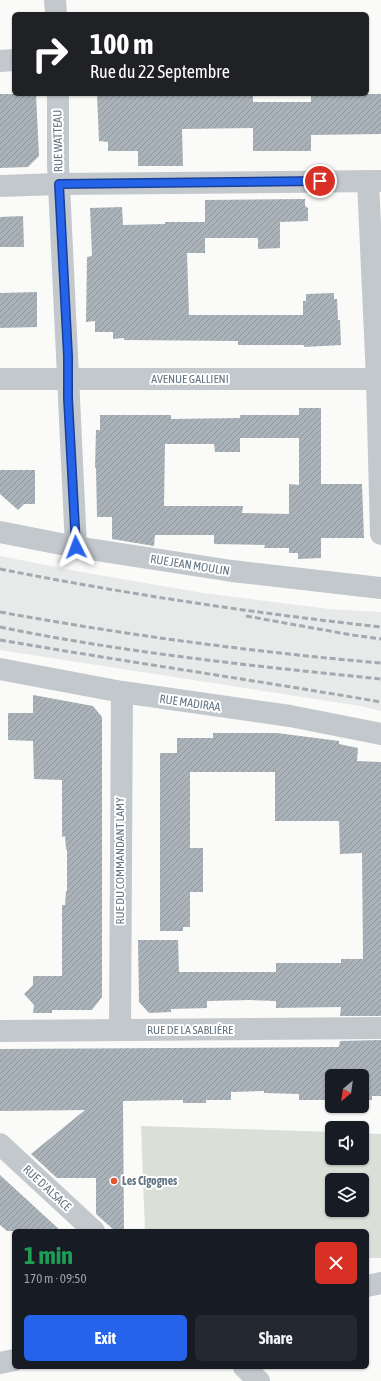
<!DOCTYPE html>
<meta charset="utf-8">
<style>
body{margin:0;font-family:"Asap Condensed",sans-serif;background:#242831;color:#f1f3f6;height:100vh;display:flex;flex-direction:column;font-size:15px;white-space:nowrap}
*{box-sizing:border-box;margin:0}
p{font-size:13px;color:#9ea1a6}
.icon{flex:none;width:22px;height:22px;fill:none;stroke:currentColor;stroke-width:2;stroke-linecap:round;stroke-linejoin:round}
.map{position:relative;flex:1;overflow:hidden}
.details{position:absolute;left:12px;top:1229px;width:357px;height:140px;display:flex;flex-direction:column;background:#171b24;border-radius:6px;box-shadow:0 1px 3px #0004}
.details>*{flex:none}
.banner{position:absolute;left:12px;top:12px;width:357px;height:84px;border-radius:6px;box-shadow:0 1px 3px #0004;background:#202124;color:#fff;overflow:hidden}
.needle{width:26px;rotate:209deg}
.buttons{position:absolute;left:325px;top:1069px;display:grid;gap:8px}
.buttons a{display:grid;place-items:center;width:44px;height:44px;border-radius:6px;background:#171b24;box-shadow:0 1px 3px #0004;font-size:20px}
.pin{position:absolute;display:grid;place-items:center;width:34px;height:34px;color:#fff;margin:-17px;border:2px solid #fff;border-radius:50%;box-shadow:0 1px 4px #0007}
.me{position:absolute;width:44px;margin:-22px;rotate:357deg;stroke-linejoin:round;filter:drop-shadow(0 0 3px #0008)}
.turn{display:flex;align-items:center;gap:14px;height:84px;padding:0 12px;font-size:18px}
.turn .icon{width:52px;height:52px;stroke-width:2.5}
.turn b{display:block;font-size:28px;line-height:34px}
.round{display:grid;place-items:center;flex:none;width:42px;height:42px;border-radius:6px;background:#242831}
.overview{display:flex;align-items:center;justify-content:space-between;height:68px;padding:0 12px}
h1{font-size:24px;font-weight:700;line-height:30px;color:#1e9e55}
.primary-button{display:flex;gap:8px;margin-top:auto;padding:8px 12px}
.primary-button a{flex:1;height:46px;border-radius:6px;background:#2563eb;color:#fff;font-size:16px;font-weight:700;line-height:46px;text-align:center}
.primary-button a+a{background:#242831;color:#f1f3f6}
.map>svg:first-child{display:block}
.built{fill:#e8e9e9}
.pitch{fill:#dadfd7;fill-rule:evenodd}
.building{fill:url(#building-hatch);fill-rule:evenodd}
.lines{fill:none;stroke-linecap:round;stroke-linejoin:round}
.street{stroke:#c3c8cc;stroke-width:22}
.rail{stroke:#a2aab0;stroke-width:3;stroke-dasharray:6 3;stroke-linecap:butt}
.route-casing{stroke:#184099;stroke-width:10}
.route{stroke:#2563eb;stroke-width:7}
.poi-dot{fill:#e4572e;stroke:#fff;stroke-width:1.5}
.labels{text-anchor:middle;stroke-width:4;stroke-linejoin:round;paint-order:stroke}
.street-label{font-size:12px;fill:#657683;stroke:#fff}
.poi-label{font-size:12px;font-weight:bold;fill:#657683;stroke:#fff;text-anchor:start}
</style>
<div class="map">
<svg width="381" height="1381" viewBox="0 0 381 1381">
<defs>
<pattern id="building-hatch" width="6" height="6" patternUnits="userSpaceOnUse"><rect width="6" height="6" fill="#aab3b9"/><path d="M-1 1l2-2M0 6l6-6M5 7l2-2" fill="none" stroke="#8e969c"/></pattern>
</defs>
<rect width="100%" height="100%" fill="#fafaf8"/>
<path class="built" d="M 0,556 L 81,572 L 203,593 L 329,609 L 381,612 L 381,711 L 360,706 L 0,650 Z"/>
<path class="pitch" d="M 141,1126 L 332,1132 L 332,1158 L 362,1158 L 362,1133 L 381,1134 L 381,1258 L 367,1258 L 367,1231 L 145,1231 ZM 332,1180 L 362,1180 L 362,1210 L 332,1210 Z"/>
<g class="building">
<path d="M 0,94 L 36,94 L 39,156 L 28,167 L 0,168 Z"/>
<path d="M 97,94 L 253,94 L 253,102 L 311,102 L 311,94 L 381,94 L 381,134 L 311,135 L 311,151 L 253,151 L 253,128 L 182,129 L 183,166 L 138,166 L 138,151 L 108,151 L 108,142 L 99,141 Z"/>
<path d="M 305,199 L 305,206 L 308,208 L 308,221 L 280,222 L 280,248 L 258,249 L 258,238 L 205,238 L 205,200 Z"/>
<path d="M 122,207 L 123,225 L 165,224 L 165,222 L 205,222 L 205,253 L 187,253 L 189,315 L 303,315 L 303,301 L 306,301 L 306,294 L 334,293 L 334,299 L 337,299 L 338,320 L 340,320 L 341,345 L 304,347 L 304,345 L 238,345 L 238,341 L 124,340 L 124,338 L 113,339 L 113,332 L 95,332 L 95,321 L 86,322 L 87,257 L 92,256 L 90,208 Z"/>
<path d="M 23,216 L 24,247 L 0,247 L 0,217 Z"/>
<path d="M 37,292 L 37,327 L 0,328 L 0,293 Z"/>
<path d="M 299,408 L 321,408 L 321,484 L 362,484 L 364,538 L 321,538 L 321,558 L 298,559 L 298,553 L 289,553 L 289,548 L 264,548 L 265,545 L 214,544 L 214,535 L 155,535 L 154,546 L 112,539 L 112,517 L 97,517 L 96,468 L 95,468 L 96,430 L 100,430 L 100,415 L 171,415 L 171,419 L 240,418 L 240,415 L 299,415 ZM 240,438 L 299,438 L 299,485 L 289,484 L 289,514 L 242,513 L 243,506 L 164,506 L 165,444 L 214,444 L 215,452 L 240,452 Z"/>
<path d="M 0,470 L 35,470 L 35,504 L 24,504 L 18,510 L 0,494 Z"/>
<path d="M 33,695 L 93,706 L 102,717 L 102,997 L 92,1010 L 52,1010 L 52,1013 L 33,1013 L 34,1005 L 24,994 L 33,985 L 33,976 L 62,976 L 62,905 L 65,905 L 66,891 L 67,891 L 67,850 L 66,849 L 65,836 L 62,837 L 62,780 L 34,779 L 33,741 L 8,740 L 8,713 L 33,713 Z"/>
<path d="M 213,733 L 277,733 L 339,741 L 339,744 L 358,748 L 357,761 L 381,762 L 381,1016 L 340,1016 L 341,1007 L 276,1008 L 276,1001 L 250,1000 L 207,1001 L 207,1008 L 171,1009 L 171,1012 L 149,1013 L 139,1002 L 138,940 L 178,940 L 179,972 L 276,972 L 276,963 L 341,963 L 341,959 L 363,959 L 362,853 L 340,854 L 339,821 L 275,821 L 275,772 L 190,772 L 190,848 L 203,848 L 203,892 L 190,892 L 190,927 L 183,927 L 183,931 L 160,931 L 160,753 L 177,753 L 177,738 L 213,738 Z"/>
<path d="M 381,1040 L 381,1096 L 372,1096 L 372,1100 L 362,1100 L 362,1076 L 332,1076 L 332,1100 L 299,1100 L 299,1094 L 264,1093 L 264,1091 L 231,1092 L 231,1100 L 206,1100 L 206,1103 L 183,1103 L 183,1100 L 123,1101 L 124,1231 L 115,1231 L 96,1214 L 96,1178 L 57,1178 L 31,1154 L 85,1110 L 0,1111 L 0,1049 L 339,1047 L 340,1041 Z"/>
<path d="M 0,1175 L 61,1231 L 7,1231 L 0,1225 Z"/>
</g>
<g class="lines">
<g class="street">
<path d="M 55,0 L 56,14"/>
<path d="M 0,61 L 14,60"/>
<path d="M 58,94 L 58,164 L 76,547"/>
<path d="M 368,181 L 377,379 L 381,534"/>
<path d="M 0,186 L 59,184 L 381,181"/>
<path d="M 0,379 L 381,379"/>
<path d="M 0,532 L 76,547 L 232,571 L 381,588"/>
<path d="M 0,669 L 122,692 L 290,716 L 381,734"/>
<path d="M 120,1030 L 122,692"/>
<path d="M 0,1031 L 381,1028"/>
<path d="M 0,1144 L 94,1231"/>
<path d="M 367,1286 L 381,1283"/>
<path d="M 0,1363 L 14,1360"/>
<path d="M 244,1367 L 259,1381"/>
</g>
<g class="rail">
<path d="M 0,569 C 126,594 253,613 381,627"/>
<path d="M 0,612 C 126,635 253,652 381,663"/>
<path d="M 246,616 L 352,635 L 381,639"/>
<path d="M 0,627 C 126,653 254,666 381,679"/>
<path d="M 0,640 C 127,662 254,680 381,702"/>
</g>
</g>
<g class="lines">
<defs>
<path id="route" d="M 76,547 L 68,398 L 68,356 L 59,184 L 320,181"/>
</defs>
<use href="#route" class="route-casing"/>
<use href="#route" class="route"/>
</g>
<circle class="poi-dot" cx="114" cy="1181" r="4"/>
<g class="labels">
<g class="street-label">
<text transform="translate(58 141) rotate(-91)" y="4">RUE WATTEAU</text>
<text x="190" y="383">AVENUE GALLIENI</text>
<text transform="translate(190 565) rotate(9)" y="4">RUE JEAN MOULIN</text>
<text transform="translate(190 703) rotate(8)" y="4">RUE MADIRAA</text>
<text transform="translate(120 861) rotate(-90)" y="4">RUE DU COMMANDANT LAMY</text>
<text x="190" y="1034">RUE DE LA SABLIÈRE</text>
<text transform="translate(47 1188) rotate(43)" y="4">RUE D'ALSACE</text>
</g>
<g class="poi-label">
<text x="122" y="1185">Les Cigognes</text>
</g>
</g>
</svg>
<div class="buttons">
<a><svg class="needle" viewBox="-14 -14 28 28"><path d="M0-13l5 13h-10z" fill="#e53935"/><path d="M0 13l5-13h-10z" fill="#9ea1a6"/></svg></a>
<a><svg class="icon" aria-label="sound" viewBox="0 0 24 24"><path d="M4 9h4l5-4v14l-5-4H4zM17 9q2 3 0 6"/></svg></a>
<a><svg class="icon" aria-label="layers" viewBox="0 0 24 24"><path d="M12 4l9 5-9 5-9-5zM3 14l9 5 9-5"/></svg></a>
</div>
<div class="pin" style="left:320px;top:181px;background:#d93025"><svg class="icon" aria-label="arrive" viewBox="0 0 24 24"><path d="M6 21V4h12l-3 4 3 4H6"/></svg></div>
<svg class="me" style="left:76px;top:547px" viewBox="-20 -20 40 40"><path d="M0-17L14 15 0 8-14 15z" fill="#2563eb" stroke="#fff" stroke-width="4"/></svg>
<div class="banner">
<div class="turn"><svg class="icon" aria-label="right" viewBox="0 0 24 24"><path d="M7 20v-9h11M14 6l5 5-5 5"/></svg><div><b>100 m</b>Rue du 22 Septembre</div></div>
</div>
<section class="details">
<div class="overview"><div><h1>1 min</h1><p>170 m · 09:50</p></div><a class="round" style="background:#d93025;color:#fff"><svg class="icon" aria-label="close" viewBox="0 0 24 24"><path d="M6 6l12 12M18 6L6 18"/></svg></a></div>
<div class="primary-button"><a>Exit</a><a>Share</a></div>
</section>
</div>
